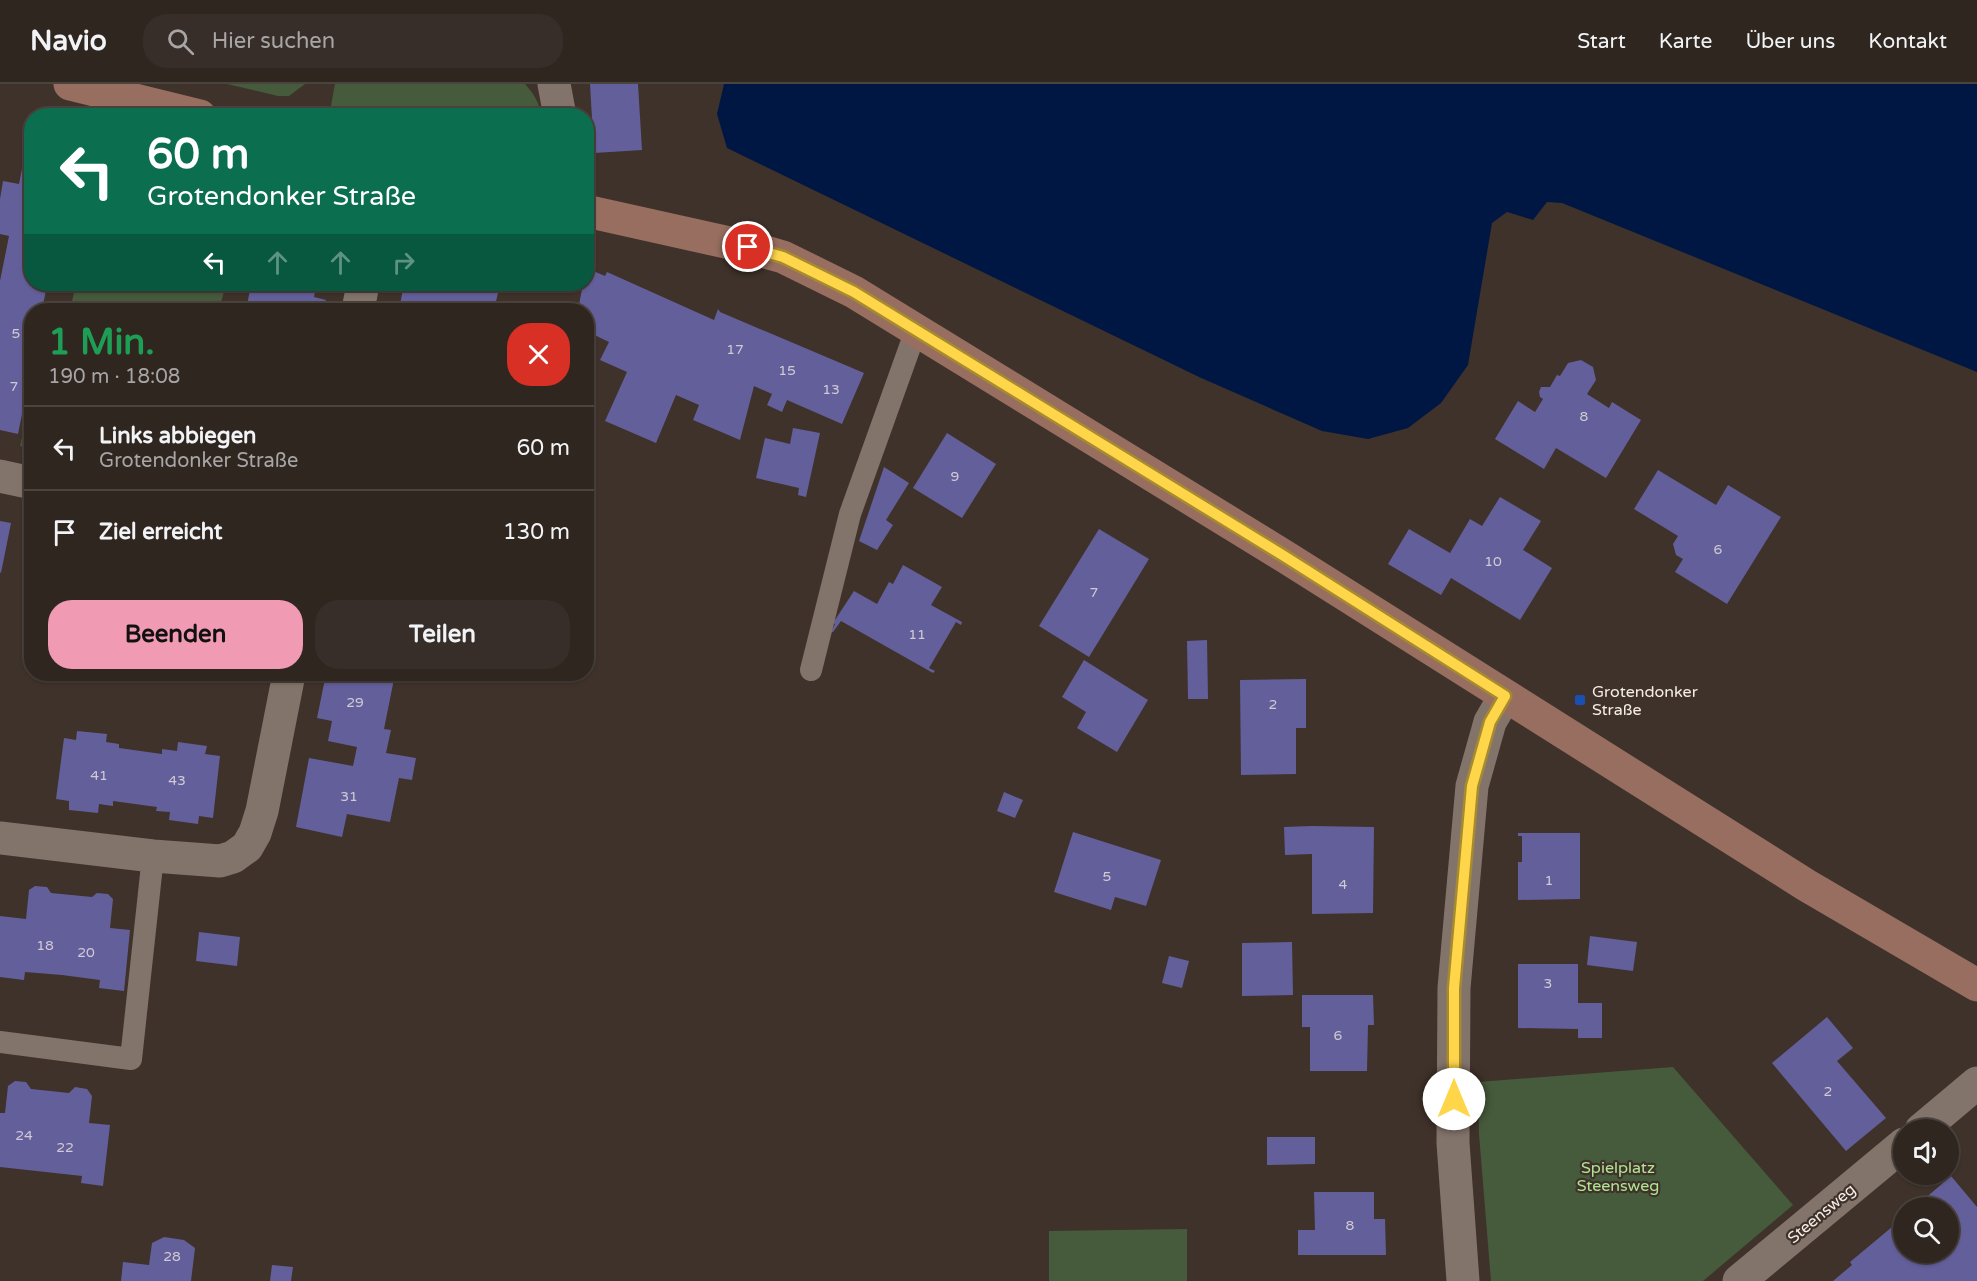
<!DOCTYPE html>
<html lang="de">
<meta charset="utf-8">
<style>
body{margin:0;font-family:"Varela Round",sans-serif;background:#372e29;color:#f1f3f6;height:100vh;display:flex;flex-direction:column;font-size:22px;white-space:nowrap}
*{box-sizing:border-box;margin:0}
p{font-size:20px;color:#a7a5a5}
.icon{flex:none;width:33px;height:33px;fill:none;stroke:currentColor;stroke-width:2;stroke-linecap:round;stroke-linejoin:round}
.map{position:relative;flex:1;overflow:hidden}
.panel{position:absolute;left:24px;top:219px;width:570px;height:378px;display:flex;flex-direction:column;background:#2f2620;border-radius:24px;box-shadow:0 2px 4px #0004,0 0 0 2px #4a433e}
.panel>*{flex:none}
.guide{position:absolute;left:24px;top:24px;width:570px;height:183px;border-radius:24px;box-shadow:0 2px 4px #0004,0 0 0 2px #4a433e;background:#0b6e4f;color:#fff;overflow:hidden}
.controls{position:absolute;left:1893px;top:1035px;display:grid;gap:12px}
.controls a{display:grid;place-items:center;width:66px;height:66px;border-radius:50%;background:#2f2620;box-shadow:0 2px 4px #0004,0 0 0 2px #4a433e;font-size:30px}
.pin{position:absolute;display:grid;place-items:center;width:51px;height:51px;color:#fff;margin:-26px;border:3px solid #fff;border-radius:50%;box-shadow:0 2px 6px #0007}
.me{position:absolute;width:66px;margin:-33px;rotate:0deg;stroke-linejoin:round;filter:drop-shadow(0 0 4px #0008)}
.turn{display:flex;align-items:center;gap:21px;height:126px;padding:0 24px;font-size:27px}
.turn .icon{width:78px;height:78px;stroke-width:2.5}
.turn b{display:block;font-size:42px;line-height:51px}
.lanes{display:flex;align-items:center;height:57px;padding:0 24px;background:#0003;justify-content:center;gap:30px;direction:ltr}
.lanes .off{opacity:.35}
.round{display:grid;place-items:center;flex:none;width:63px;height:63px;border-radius:24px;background:#372e29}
.head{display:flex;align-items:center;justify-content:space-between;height:102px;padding:0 24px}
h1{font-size:36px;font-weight:700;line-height:45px;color:#1e9e55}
.primary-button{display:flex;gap:12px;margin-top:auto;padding:12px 24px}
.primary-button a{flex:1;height:69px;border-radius:24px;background:#f19ab3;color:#111;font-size:24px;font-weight:700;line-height:69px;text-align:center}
.primary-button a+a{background:#372e29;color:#f1f3f6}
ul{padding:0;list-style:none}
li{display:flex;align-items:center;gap:18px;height:84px;padding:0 24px;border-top:2px solid #4a433e}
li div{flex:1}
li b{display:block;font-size:22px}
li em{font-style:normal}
header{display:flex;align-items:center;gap:36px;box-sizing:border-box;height:84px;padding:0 30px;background:#2f2620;border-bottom:2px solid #4a433e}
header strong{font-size:28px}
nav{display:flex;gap:33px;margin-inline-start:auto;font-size:21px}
.search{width:420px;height:54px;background:#372e29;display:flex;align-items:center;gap:15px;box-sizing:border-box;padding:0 21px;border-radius:24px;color:#a7a5a5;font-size:22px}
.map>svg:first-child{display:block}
.green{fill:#465b3b}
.water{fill:#001744}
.building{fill:#635f9a}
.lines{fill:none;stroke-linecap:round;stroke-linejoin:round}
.service{stroke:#83746b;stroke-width:22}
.minor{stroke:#83746b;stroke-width:33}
.secondary{stroke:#976e60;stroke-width:33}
.route-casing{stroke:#a68a30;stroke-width:15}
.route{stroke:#ffd54a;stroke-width:10}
.transit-dot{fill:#1a4fb4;stroke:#3f322a;stroke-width:2}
.labels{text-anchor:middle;stroke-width:4.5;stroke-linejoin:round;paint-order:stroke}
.number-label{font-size:14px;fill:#d1cad4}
.poi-label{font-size:16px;fill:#f6ede8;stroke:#3f322a;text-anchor:start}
.park-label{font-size:16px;fill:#afe593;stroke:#3f322a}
.street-label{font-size:16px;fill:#f6ede8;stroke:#3f322a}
</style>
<header>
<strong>Navio</strong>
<div class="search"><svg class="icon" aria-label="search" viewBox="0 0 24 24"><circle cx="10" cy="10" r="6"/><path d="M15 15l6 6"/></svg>Hier suchen</div>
<nav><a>Start</a><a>Karte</a><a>Über uns</a><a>Kontakt</a></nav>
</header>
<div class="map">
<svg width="1977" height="1197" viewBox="0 0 1977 1197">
<rect width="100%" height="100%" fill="#3f322a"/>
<g class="green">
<path d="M 227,0 L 305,0 L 289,12 L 278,12 Z"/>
<path d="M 335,0 L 525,0 C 534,10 539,18 541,31 L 347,31 L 330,27 Z"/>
<path d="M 76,200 L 226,200 L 219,226 L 70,226 Z"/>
<path d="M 30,321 L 32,321 L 31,364 L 20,362 Z"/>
<path d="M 1673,983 L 1793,1121 L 1703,1197 L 1491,1197 L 1479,1050 L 1478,998 Z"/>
<path d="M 1187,1145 L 1187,1197 L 1049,1197 L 1049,1147 Z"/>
</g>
<path class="water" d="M 724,0 L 1977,0 L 1977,288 L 1562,119 L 1547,118 L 1533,136 L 1507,128 L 1492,139 L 1468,281 L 1441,319 L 1408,344 L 1368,355 L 1322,347 L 1199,293 L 727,64 L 717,30 Z"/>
<g class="building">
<path d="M 590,0 L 638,0 L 642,66 L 594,69 Z"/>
<path d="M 28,54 L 32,55 L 32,200 L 54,200 L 53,208 L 46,206 L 42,226 L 32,226 L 32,281 L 18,350 L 0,346 L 0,197 L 9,152 L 0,150 L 0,115 L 3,97 L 19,100 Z"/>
<path d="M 586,184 L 605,192 L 607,188 L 714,236 L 718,225 L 720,228 L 864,289 L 842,340 L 787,316 L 782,328 L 767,321 L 772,310 L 754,302 L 740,356 L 693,336 L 699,321 L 676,311 L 656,359 L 605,337 L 627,288 L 600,276 L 609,258 L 586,247 L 586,226 L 578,226 L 583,200 L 586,200 Z"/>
<path d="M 262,200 L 316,200 L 314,213 L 326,216 L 324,226 L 246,226 L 251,201 L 262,203 Z"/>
<path d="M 404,200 L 500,200 L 494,226 L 399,226 Z"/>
<path d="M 1581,276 L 1593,283 L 1596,296 L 1587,310 L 1609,324 L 1612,318 L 1641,336 L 1606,394 L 1556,364 L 1544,385 L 1495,355 L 1518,317 L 1535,328 L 1543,315 L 1540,313 L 1539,308 L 1541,303 L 1550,303 L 1557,291 L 1560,292 L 1568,279 Z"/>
<path d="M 793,344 L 820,349 L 806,413 L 798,411 L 799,404 L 756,394 L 765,354 L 790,360 Z"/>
<path d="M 947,349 L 996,380 L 962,434 L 913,404 Z"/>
<path d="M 884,383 L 909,399 L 886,436 L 893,441 L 877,466 L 859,457 Z"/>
<path d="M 1658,386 L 1716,421 L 1728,401 L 1781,433 L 1727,520 L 1675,488 L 1683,475 L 1676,471 L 1673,460 L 1678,452 L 1634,425 Z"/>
<path d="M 1500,413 L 1541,437 L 1523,466 L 1552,484 L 1520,536 L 1451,494 L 1441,511 L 1388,480 L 1409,445 L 1450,469 L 1470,435 L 1482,442 Z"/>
<path d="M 0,437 L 11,439 L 1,489 L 0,488 Z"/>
<path d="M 1099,445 L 1149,475 L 1089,573 L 1039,542 Z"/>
<path d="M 903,481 L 942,503 L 931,521 L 962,538 L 961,541 L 956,538 L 929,584 L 935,587 L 933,589 L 841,537 L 833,548 L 831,548 L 835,540 L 833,539 L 854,507 L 877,520 L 889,498 L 893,500 Z"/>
<path d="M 1207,556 L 1208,615 L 1188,615 L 1187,557 Z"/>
<path d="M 1084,576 L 1148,616 L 1117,668 L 1077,644 L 1086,628 L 1062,613 Z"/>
<path d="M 216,590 L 237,590 L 236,595 Z"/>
<path d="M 326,590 L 395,590 L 384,645 L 391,646 L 386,669 L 416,674 L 412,696 L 399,694 L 390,738 L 347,730 L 342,753 L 296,743 L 309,674 L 353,682 L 357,663 L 328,657 L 332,637 L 317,634 Z"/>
<path d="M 1306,595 L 1306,644 L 1296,644 L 1296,690 L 1241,691 L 1240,596 Z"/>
<path d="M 77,647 L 107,650 L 106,658 L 119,660 L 119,664 L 162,670 L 162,665 L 177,667 L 178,658 L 207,662 L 205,670 L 220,672 L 213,734 L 199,732 L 198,740 L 169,736 L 170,728 L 156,727 L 157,723 L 113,717 L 113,722 L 99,720 L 98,729 L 69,726 L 69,717 L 56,715 L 64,654 L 76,656 Z"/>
<path d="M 1004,708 L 1023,716 L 1015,734 L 997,727 Z"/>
<path d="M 1312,742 L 1374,743 L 1373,829 L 1312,830 L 1312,770 L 1285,771 L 1284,743 Z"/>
<path d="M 1073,748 L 1161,776 L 1146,822 L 1115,813 L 1111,826 L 1054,808 Z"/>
<path d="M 1518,749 L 1580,749 L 1580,815 L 1518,816 L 1518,778 L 1522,778 L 1522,752 L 1518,752 Z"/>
<path d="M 35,802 L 47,803 L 51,809 L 92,813 L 97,809 L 108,810 L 113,815 L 110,844 L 130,846 L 124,907 L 99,904 L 100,896 L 62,891 L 25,888 L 24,896 L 0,893 L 0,832 L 26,835 L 29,806 Z"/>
<path d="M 199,848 L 240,853 L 237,882 L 196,877 Z"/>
<path d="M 1590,852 L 1637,858 L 1633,887 L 1587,881 Z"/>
<path d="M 1292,858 L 1293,911 L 1242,912 L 1242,859 Z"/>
<path d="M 1169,872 L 1189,877 L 1182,904 L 1162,899 Z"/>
<path d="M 1518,880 L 1578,880 L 1578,919 L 1602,919 L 1602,954 L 1578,954 L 1578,945 L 1518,944 Z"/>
<path d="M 1302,911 L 1373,911 L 1374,941 L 1368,941 L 1367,987 L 1310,987 L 1310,943 L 1302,943 Z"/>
<path d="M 1827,933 L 1853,964 L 1837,977 L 1886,1034 L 1846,1067 L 1772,979 Z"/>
<path d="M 15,997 L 26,998 L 31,1005 L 69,1009 L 75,1003 L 87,1005 L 92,1012 L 89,1039 L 110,1041 L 103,1102 L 81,1099 L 82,1092 L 0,1083 L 0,1029 L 5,1029 L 8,1002 Z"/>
<path d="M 1267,1053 L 1315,1053 L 1315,1080 L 1267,1081 Z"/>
<path d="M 1951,1092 L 1977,1123 L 1977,1197 L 1833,1197 L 1852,1181 L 1850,1178 L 1904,1133 L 1904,1168 L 1948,1168 L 1948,1124 L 1914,1124 Z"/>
<path d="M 1314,1108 L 1374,1108 L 1374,1135 L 1385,1135 L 1386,1171 L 1298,1171 L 1298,1146 L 1315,1146 Z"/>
<path d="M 164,1153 L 184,1156 L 195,1164 L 191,1197 L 121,1197 L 123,1178 L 149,1181 L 152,1159 Z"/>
<path d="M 272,1181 L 293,1183 L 291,1197 L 270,1197 Z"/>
</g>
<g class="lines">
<g class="service">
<path d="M 811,586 L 850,430 L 916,246"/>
<path d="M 0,958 L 131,975 L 153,772"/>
</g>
<g class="minor">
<path d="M 554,0 L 560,32"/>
<path d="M 358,226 L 363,200"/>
<path d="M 0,392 L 32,399"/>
<path d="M 0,754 L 153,772 L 220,777 L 233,773 L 247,763 L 255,749 L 262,727 L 289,590"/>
<path d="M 1921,1046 L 1977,999"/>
<path d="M 1463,1197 L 1453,1059 L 1454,904 L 1472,702 L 1490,638 L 1505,612"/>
<path d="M 1739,1197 L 1904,1060"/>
</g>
<g class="secondary">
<path d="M 70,0 L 200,32"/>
<path d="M 586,127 L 748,163 L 783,173 L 854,208 L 1284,472 L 1806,801 L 1977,901"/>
</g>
</g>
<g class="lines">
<defs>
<path id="route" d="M 748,163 L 783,173 L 854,208 L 1284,472 L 1505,612 L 1490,638 L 1472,702 L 1454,904 L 1454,1015"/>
</defs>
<use href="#route" class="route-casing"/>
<use href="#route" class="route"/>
</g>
<rect class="transit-dot" x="1574" y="610" width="12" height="12" rx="3"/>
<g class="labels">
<g class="number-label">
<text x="16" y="254">5</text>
<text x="735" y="270">17</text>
<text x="787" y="291">15</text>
<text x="14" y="307">7</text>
<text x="831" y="310">13</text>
<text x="1584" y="337">8</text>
<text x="955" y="397">9</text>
<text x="1718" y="470">6</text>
<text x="1493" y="482">10</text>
<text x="1094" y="513">7</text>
<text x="917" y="555">11</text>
<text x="355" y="623">29</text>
<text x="1273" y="625">2</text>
<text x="99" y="696">41</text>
<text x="177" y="701">43</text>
<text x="349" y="717">31</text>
<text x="1107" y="797">5</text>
<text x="1549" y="801">1</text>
<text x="1343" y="805">4</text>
<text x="45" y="866">18</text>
<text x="86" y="873">20</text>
<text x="1548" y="904">3</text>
<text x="1338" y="956">6</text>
<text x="1828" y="1012">2</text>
<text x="24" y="1056">24</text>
<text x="65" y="1068">22</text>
<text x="1350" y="1146">8</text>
<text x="172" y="1177">28</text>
</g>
<g class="poi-label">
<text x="1592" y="613">Grotendonker<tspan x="1592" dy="18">Straße</tspan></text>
</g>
<g class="park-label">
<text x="1618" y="1089">Spielplatz<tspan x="1618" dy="18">Steensweg</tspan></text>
</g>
<g class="street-label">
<text transform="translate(1821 1129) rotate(-40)" y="6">Steensweg</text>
</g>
</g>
</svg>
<div class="controls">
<a><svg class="icon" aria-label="sound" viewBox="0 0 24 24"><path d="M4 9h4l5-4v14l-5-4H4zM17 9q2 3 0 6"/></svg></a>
<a><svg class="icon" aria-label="search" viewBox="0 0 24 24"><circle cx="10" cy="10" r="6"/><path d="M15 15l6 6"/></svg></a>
</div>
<div class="pin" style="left:748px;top:163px;background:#d93025"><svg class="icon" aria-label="arrive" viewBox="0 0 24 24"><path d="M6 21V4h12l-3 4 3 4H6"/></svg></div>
<svg class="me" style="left:1454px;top:1015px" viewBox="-20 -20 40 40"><circle r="19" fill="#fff"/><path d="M0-13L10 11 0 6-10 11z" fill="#ffd54a"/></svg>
<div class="guide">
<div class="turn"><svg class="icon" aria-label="left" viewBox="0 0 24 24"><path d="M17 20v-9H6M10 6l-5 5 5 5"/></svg><div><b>60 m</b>Grotendonker Straße</div></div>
<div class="lanes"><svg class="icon" aria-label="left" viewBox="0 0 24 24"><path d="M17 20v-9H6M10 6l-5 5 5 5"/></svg><svg class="icon off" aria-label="ahead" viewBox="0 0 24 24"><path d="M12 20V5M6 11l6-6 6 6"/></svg><svg class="icon off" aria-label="ahead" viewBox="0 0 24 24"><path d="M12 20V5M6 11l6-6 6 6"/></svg><svg class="icon off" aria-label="right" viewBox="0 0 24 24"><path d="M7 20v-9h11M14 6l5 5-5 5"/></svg></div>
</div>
<section class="panel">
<div class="head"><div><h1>1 Min.</h1><p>190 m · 18:08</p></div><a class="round" style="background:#d93025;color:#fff"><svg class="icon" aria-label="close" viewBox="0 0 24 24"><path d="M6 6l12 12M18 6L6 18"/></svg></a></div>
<ul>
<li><svg class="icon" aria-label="left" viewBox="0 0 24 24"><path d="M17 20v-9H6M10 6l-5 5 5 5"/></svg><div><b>Links abbiegen</b><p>Grotendonker Straße</p></div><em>60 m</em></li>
<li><svg class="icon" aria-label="arrive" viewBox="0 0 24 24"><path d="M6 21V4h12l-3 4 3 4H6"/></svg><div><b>Ziel erreicht</b></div><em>130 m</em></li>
</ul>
<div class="primary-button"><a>Beenden</a><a>Teilen</a></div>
</section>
</div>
